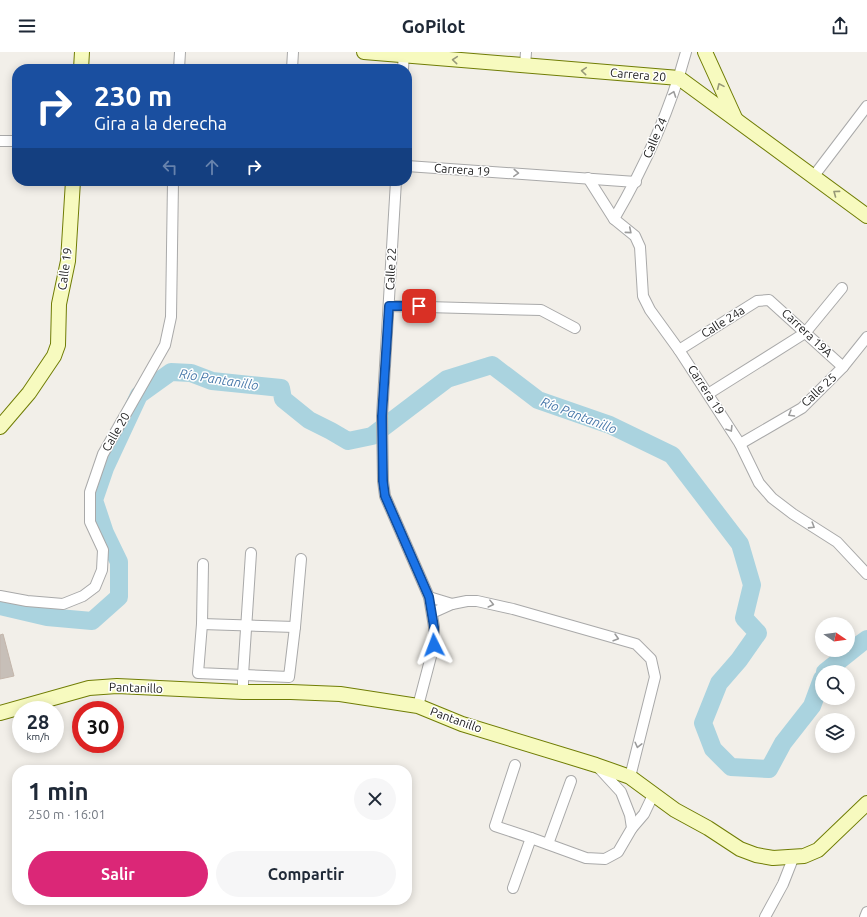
<!DOCTYPE html>
<html lang="es">
<meta charset="utf-8">
<style>
body{margin:0;font-family:Ubuntu,sans-serif;background:#f6f6f7;color:#1f2937;height:100vh;display:flex;flex-direction:column;font-size:15px;white-space:nowrap}
*{box-sizing:border-box;margin:0}
p{font-size:13px;color:#747a83}
.icon{flex:none;width:22px;height:22px;fill:none;stroke:currentColor;stroke-width:2;stroke-linecap:round;stroke-linejoin:round}
.map{position:relative;flex:1;overflow:hidden}
.sheet{position:absolute;left:12px;top:713px;width:400px;height:140px;display:flex;flex-direction:column;background:#fff;border-radius:16px;box-shadow:0 2px 10px #0003}
.sheet>*{flex:none}
.guide{position:absolute;left:12px;top:12px;width:400px;height:122px;border-radius:16px;box-shadow:0 2px 10px #0003;background:#1a4fa0;color:#fff;overflow:hidden}
.needle{width:26px;rotate:103deg}
.buttons{position:absolute;left:815px;top:565px;display:grid;gap:8px}
.buttons a{display:grid;place-items:center;width:40px;height:40px;border-radius:50%;background:#fff;box-shadow:0 2px 10px #0003;font-size:20px}
.speed{position:absolute;left:12px;top:649px;display:flex;gap:8px;font-size:20px;font-weight:700;text-align:center}
.speed>*{display:grid;place-content:center;width:52px;height:52px;border-radius:50%;background:#fff;box-shadow:0 2px 10px #0003;line-height:1}
.speed small{font-size:10px;font-weight:400}
.speed .limit{border:6px solid #d22;background:#fff;color:#111}
.pin{position:absolute;display:grid;place-items:center;width:34px;height:34px;color:#fff;margin:-17px;border-radius:8px;box-shadow:0 2px 6px #0006}
.me{position:absolute;width:44px;margin:-22px;rotate:357deg;stroke-linejoin:round;filter:drop-shadow(0 0 3px #0008)}
.turn{display:flex;align-items:center;gap:14px;height:84px;padding:0 16px;font-size:18px}
.turn .icon{width:52px;height:52px;stroke-width:2.5}
.turn b{display:block;font-size:28px;line-height:34px}
.lanes{display:flex;align-items:center;height:38px;padding:0 16px;background:#0003;justify-content:center;gap:20px;direction:ltr}
.lanes .off{opacity:.35}
.round{display:grid;place-items:center;flex:none;width:42px;height:42px;border-radius:21px;background:#f6f6f7}
.head{display:flex;align-items:center;justify-content:space-between;height:68px;padding:0 16px}
h1{font-size:24px;font-weight:700;line-height:30px}
.cta{display:flex;gap:8px;margin-top:auto;padding:8px 16px}
.cta a{flex:1;height:46px;border-radius:24px;background:#db2777;color:#fff;font-size:16px;font-weight:700;line-height:46px;text-align:center}
.cta a+a{background:#f6f6f7;color:#1f2937}
header{display:flex;justify-content:space-between;align-items:center;height:52px;padding:0 16px;background:#fff;font-size:18px;font-weight:700}
.map>svg:first-child{display:block}
.lines{fill:none;stroke-linecap:round;stroke-linejoin:round}
.river{stroke:#aad3df;stroke-width:18}
.building{fill:#c7bfb8;stroke:#c4b6ab}
.street-casing{stroke:#a9a9a9;stroke-width:12}
.secondary-casing{stroke:#707d05;stroke-width:16}
.street{stroke:#fff;stroke-width:10}
.secondary{stroke:#f7fabf;stroke-width:14}
.oneway{stroke:#979978}
.oneway2{stroke:#9c9c9c}
.route-casing{stroke:#114b97;stroke-width:10}
.route{stroke:#1a73e8;stroke-width:7}
.labels{text-anchor:middle;stroke-width:3;stroke-linejoin:round;paint-order:stroke}
.street-label{font-size:12px;fill:#222;stroke:#fff}
.water-label{font-size:13px;font-style:italic;fill:#4a7aab;stroke:#fff}
</style>
<header><svg class="icon" aria-label="menu" viewBox="0 0 24 24"><path d="M4 6h16M4 12h16M4 18h16"/></svg>GoPilot<svg class="icon" aria-label="share" viewBox="0 0 24 24"><path d="M12 15V3M7 8l5-5 5 5M5 13v7h14v-7"/></svg></header>
<div class="map">
<svg width="867" height="865" viewBox="0 0 867 865">
<rect width="100%" height="100%" fill="#f2efe9"/>
<g class="lines">
<g class="river">
<path d="M 0,554 L 47,565 L 92,569 L 119,545 L 119,510 L 105,481 L 94,448 L 105,416 L 139,343 L 171,320 L 191,321 L 212,329 L 281,336 L 283,347 L 309,368 L 331,379 L 348,389 L 372,384 L 447,327 L 492,313 L 538,348 L 610,373 L 672,403 L 740,492 L 752,533 L 744,566 L 758,581 L 739,608 L 719,631 L 703,671 L 713,697 L 731,715 L 769,717 L 783,691 L 812,654 L 822,627"/>
<path d="M 825,620 L 860,592 L 867,587"/>
</g>
</g>
<path class="building" d="M 3,582 L 14,624 L 0,627 L 0,583 Z"/>
<g class="lines">
<defs>
<g id="street">
<path d="M 525,13 L 526,0"/>
<path d="M 179,17 L 180,0"/>
<path d="M 292,17 L 293,0"/>
<path d="M 403,17 L 404,0"/>
<path d="M 0,89 L 17,89"/>
<path d="M 407,114 L 636,130"/>
<path d="M 813,125 L 867,54"/>
<path d="M 588,126 L 614,167 L 635,184 L 640,195 L 643,244 L 650,258 L 679,298 L 740,392 L 759,431 L 772,446 L 793,462 L 837,490 L 867,522"/>
<path d="M 396,129 L 382,364 L 383,429 L 385,444 L 429,545 L 434,575 L 434,593 L 418,654"/>
<path d="M 614,167 C 645,114 670,59 686,0"/>
<path d="M 389,254 L 541,258 L 575,276"/>
<path d="M 679,298 L 757,249 L 769,248 L 843,315"/>
<path d="M 708,342 L 805,281 L 842,236"/>
<path d="M 740,392 L 802,356 L 843,315 L 867,285"/>
<path d="M 203,512 L 202,572 L 198,621 L 289,625 L 295,575 L 301,507"/>
<path d="M 0,544 L 27,549 L 63,552 L 83,544 L 95,535 L 102,518 L 103,498 L 90,470 L 90,440 L 103,402 L 165,293 L 171,265 L 173,129"/>
<path d="M 429,545 L 452,552"/>
<path d="M 432,561 L 452,552 L 467,549 L 477,549 L 513,557 L 636,592 L 651,607 L 655,625 L 630,725"/>
<path d="M 202,572 L 295,575"/>
<path d="M 243,640 L 243,623 L 251,501"/>
<path d="M 515,713 L 495,774 L 531,786 L 586,806 L 605,807 L 618,800 L 632,776 L 630,763 L 621,740 L 598,715"/>
<path d="M 632,776 L 644,762 L 654,741"/>
<path d="M 548,792 L 571,729"/>
<path d="M 513,836 L 531,786"/>
<path d="M 765,865 L 783,832 L 794,804"/>
<path d="M 865,865 L 867,860"/>
</g>
<g id="secondary">
<path d="M 364,0 L 679,26 L 867,164"/>
<path d="M 705,0 L 735,66"/>
<path d="M 81,17 L 82,0"/>
<path d="M 0,375 L 29,341 L 54,304 L 58,293 L 59,252 L 68,209 L 73,129"/>
<path d="M 0,661 L 89,636 L 117,634 L 243,640 L 291,640 L 340,642 L 418,654 L 462,672 L 596,713 L 630,725 L 675,758 L 708,776 L 740,797 L 756,803 L 773,806 L 804,804 L 818,798 L 867,751"/>
</g>
</defs>
<use href="#street" class="street-casing"/>
<use href="#secondary" class="secondary-casing"/>
<use href="#street" class="street"/>
<use href="#secondary" class="secondary"/>
</g>
<defs><path id="oneway-chevron" d="M-2-3.5L2.5 0L-2 3.5" fill="none" stroke-width="1.6" stroke-linecap="round" stroke-linejoin="round"/></defs>
<g class="oneway">
<use href="#oneway-chevron" transform="translate(455 8) rotate(-175)"/>
<use href="#oneway-chevron" transform="translate(584 19) rotate(-175)"/>
<use href="#oneway-chevron" transform="translate(720 34) rotate(-114)"/>
<use href="#oneway-chevron" transform="translate(836 141) rotate(-144)"/>
</g>
<g class="oneway2">
<use href="#oneway-chevron" transform="translate(673 42) rotate(-70)"/>
<use href="#oneway-chevron" transform="translate(516 121) rotate(4)"/>
<use href="#oneway-chevron" transform="translate(629 179) rotate(40)"/>
<use href="#oneway-chevron" transform="translate(791 362) rotate(150)"/>
<use href="#oneway-chevron" transform="translate(730 377) rotate(58)"/>
<use href="#oneway-chevron" transform="translate(812 474) rotate(32)"/>
<use href="#oneway-chevron" transform="translate(491 552) rotate(14)"/>
<use href="#oneway-chevron" transform="translate(616 586) rotate(16)"/>
<use href="#oneway-chevron" transform="translate(638 693) rotate(104)"/>
</g>
<g class="lines">
<defs>
<path id="route" d="M 419,254 L 389,254 L 382,364 L 383,429 L 385,444 L 429,545 L 434,575 L 434,593"/>
</defs>
<use href="#route" class="route-casing"/>
<use href="#route" class="route"/>
</g>
<g class="labels">
<g class="street-label">
<text transform="translate(638 23) rotate(5)" y="4">Carrera 20</text>
<text transform="translate(655 86) rotate(-67)" y="4">Calle 24</text>
<text transform="translate(462 118) rotate(4)" y="4">Carrera 19</text>
<text transform="translate(65 217) rotate(-82)" y="4">Calle 19</text>
<text transform="translate(391 217) rotate(-87)" y="4">Calle 22</text>
<text transform="translate(723 270) rotate(-32)" y="4">Calle 24a</text>
<text transform="translate(807 281) rotate(43)" y="4">Carrera 19A</text>
<text transform="translate(706 338) rotate(57)" y="4">Carrera 19</text>
<text transform="translate(819 338) rotate(-43)" y="4">Calle 25</text>
<text transform="translate(116 380) rotate(-60)" y="4">Calle 20</text>
<text transform="translate(136 636) rotate(2)" y="4">Pantanillo</text>
<text transform="translate(456 668) rotate(20)" y="4">Pantanillo</text>
</g>
<g class="water-label">
<text transform="translate(219 327) rotate(9)" y="5">Río Pantanillo</text>
<text transform="translate(579 363) rotate(21)" y="5">Río Pantanillo</text>
</g>
</g>
</svg>
<div class="buttons">
<a><svg class="needle" viewBox="-14 -14 28 28"><path d="M0-13l5 13h-10z" fill="#e53935"/><path d="M0 13l5-13h-10z" fill="#747a83"/></svg></a>
<a><svg class="icon" aria-label="search" viewBox="0 0 24 24"><circle cx="10" cy="10" r="6"/><path d="M15 15l6 6"/></svg></a>
<a><svg class="icon" aria-label="layers" viewBox="0 0 24 24"><path d="M12 4l9 5-9 5-9-5zM3 14l9 5 9-5"/></svg></a>
</div>
<div class="speed"><div>28<small>km/h</small></div><div class="limit">30</div></div>
<div class="pin" style="left:419px;top:254px;background:#d93025"><svg class="icon" aria-label="arrive" viewBox="0 0 24 24"><path d="M6 21V4h12l-3 4 3 4H6"/></svg></div>
<svg class="me" style="left:434px;top:593px" viewBox="-20 -20 40 40"><path d="M0-17L14 15 0 8-14 15z" fill="#1a73e8" stroke="#fff" stroke-width="4"/></svg>
<div class="guide">
<div class="turn"><svg class="icon" aria-label="right" viewBox="0 0 24 24"><path d="M7 20v-9h11M14 6l5 5-5 5"/></svg><div><b>230 m</b>Gira a la derecha</div></div>
<div class="lanes"><svg class="icon off" aria-label="left" viewBox="0 0 24 24"><path d="M17 20v-9H6M10 6l-5 5 5 5"/></svg><svg class="icon off" aria-label="ahead" viewBox="0 0 24 24"><path d="M12 20V5M6 11l6-6 6 6"/></svg><svg class="icon" aria-label="right" viewBox="0 0 24 24"><path d="M7 20v-9h11M14 6l5 5-5 5"/></svg></div>
</div>
<section class="sheet">
<div class="head"><div><h1>1 min</h1><p>250 m · 16:01</p></div><a class="round"><svg class="icon" aria-label="close" viewBox="0 0 24 24"><path d="M6 6l12 12M18 6L6 18"/></svg></a></div>
<div class="cta"><a>Salir</a><a>Compartir</a></div>
</section>
</div>
